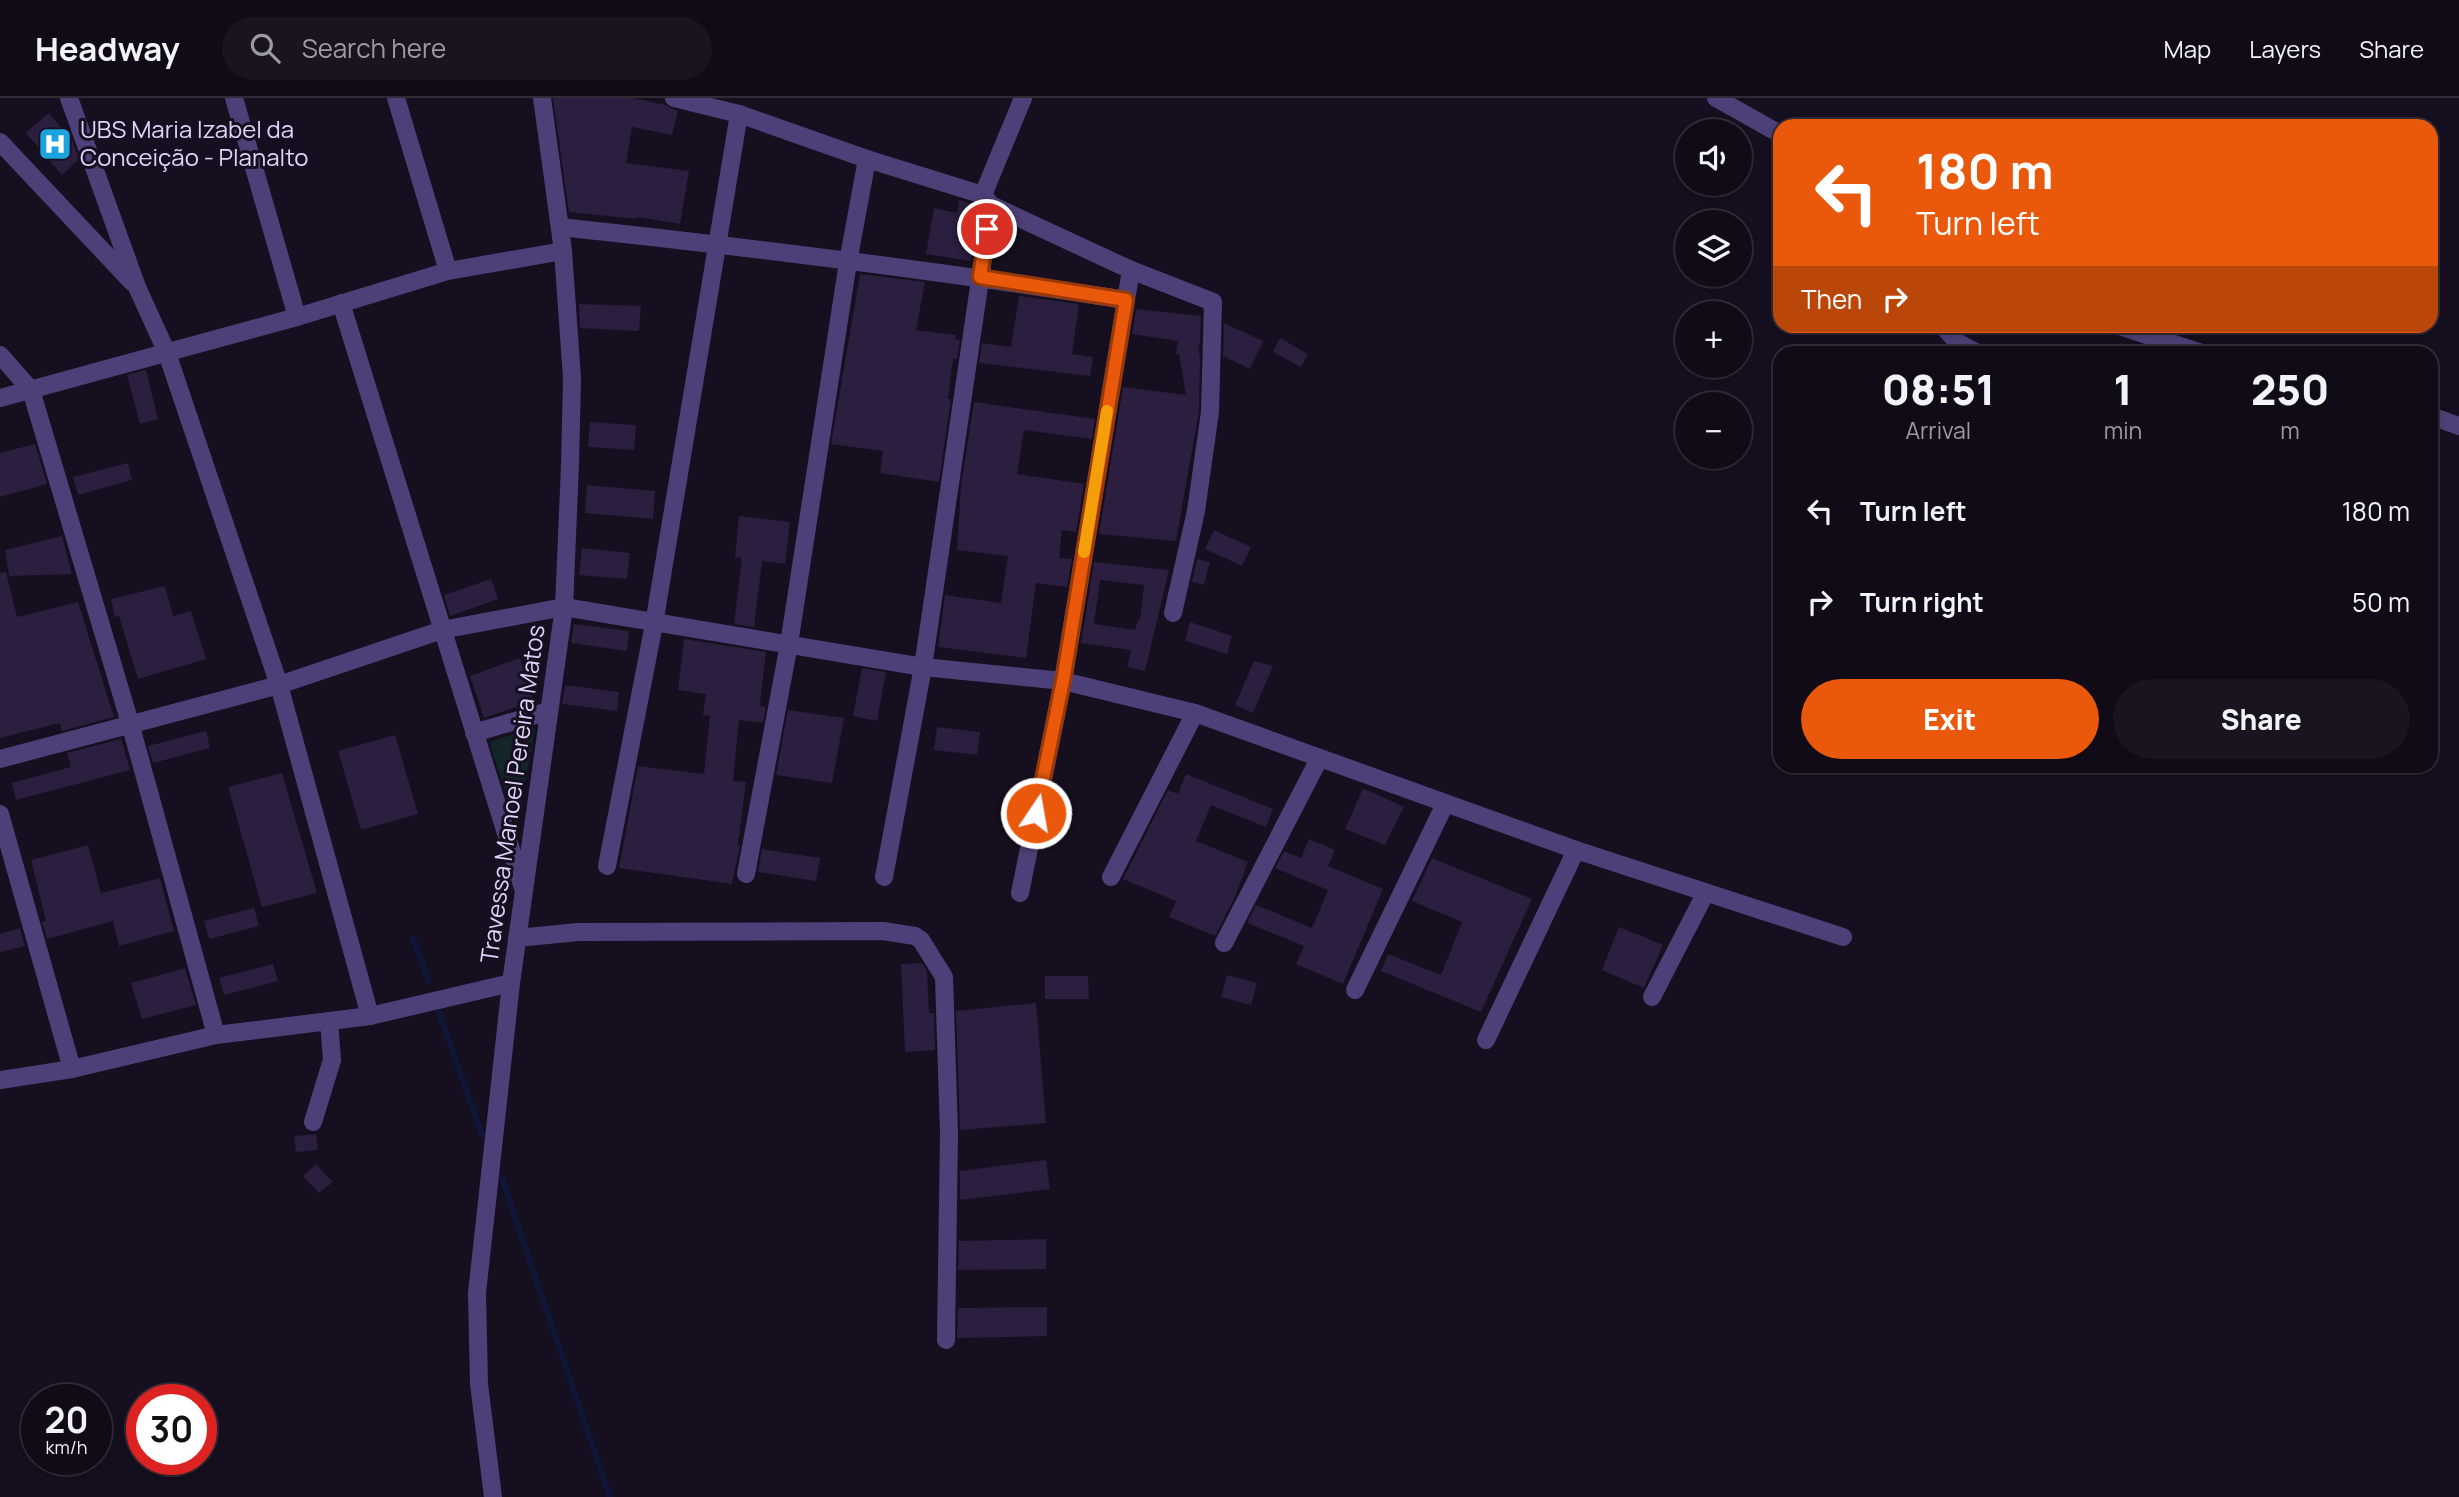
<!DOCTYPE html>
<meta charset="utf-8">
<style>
body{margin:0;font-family:Manrope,sans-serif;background:#191420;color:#f1f3f6;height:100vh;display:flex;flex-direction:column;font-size:26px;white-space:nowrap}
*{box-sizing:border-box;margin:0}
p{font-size:23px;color:#9c9ba1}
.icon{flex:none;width:38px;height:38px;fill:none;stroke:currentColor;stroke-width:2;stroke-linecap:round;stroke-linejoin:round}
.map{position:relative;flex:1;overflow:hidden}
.side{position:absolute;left:1773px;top:248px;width:665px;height:427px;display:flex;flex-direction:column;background:#100b17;border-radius:21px;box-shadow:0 4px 10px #0003,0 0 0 2px #302b36}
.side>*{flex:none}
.hud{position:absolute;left:1773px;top:21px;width:665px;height:214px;border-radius:21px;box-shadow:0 4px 10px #0003,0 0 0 2px #302b36;background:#ea580c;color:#fff;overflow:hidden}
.buttons{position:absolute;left:1675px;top:21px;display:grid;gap:14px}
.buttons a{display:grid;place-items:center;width:77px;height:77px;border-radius:50%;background:#100b17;box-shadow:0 4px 10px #0003,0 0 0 2px #302b36;font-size:35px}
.speed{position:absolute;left:21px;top:1286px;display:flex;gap:14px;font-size:35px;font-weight:700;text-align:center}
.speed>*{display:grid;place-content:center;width:91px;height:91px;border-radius:50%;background:#100b17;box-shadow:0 4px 10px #0003,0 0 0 2px #302b36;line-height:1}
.speed small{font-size:18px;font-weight:400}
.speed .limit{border:10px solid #d22;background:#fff;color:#111}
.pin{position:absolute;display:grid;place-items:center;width:60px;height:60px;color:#fff;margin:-30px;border:4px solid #fff;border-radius:50%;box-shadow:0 2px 7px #0007}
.me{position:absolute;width:77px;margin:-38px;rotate:12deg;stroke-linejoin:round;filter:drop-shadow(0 0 5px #0008)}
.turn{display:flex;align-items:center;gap:24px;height:147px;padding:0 28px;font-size:32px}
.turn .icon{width:91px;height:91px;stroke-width:2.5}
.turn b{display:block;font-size:49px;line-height:60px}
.then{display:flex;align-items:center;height:66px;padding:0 28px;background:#0003;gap:14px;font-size:26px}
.eta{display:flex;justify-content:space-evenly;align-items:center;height:119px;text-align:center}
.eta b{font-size:42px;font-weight:800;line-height:49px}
.primary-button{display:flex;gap:14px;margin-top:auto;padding:14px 28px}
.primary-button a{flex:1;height:80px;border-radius:42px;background:#ea580c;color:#fff;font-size:28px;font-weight:800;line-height:80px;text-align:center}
.primary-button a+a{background:#191420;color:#f1f3f6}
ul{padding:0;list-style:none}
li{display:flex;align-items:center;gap:21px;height:91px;padding:0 28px}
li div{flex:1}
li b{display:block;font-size:26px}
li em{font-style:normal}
header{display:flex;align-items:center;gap:42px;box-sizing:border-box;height:98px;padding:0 35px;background:#100b17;border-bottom:2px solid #302b36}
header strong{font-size:33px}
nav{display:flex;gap:38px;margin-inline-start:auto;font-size:24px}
.search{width:490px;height:63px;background:#191420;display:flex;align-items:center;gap:18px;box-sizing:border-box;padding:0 24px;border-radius:38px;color:#9c9ba1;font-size:26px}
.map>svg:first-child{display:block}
.green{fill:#132528}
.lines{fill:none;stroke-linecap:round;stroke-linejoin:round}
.stream{stroke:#0f1638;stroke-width:6}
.building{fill:#2b1e3e;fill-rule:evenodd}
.minor{stroke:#4d4078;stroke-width:18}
.route-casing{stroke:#983908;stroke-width:18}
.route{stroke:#ea580c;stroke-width:12}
.slow{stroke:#f59e0b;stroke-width:12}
.labels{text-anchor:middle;stroke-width:6;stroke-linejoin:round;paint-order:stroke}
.poi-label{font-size:24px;fill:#dfd3f9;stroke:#150f1f;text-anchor:start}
.street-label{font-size:24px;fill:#dfd3f9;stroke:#150f1f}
</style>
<header>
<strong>Headway</strong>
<div class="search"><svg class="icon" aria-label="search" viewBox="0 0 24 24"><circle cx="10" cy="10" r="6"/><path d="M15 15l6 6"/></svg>Search here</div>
<nav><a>Map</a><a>Layers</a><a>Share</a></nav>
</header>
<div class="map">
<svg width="2459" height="1399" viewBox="0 0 2459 1399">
<rect width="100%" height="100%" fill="#150f1f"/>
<path class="green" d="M 535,630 L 517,729 L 489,644 Z"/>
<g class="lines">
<g class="stream">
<path d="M 413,841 L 429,883"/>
<path d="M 439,914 L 482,1037"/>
<path d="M 502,1081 L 610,1399"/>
</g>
</g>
<g class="building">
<path d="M 553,0 L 633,0 L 665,7 L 678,13 L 672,37 L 632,29 L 626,65 L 689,73 L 680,126 L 637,119 L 637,121 L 569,114 Z"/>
<path d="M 49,15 L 73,44 L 79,61 L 62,77 L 26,35 Z"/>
<path d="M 959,102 L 976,107 L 979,110 L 971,163 L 926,156 L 934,110 L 957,115 Z"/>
<path d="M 860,176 L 925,184 L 916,232 L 956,237 L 955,241 L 960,242 L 957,261 L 953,261 L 948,301 L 951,301 L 939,384 L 880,375 L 883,353 L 831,346 Z"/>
<path d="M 1019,198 L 1079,206 L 1072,256 L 1093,259 L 1090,278 L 979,265 L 982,245 L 1011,249 Z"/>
<path d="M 579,206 L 641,208 L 639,233 L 580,230 Z"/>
<path d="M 1136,211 L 1201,218 L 1200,248 L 1198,246 L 1200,261 L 1199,313 L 1176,443 L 1099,436 L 1123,289 L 1186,297 L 1179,256 L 1176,256 L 1178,243 L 1132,236 Z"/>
<path d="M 1224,225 L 1263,243 L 1250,271 L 1223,258 Z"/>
<path d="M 1280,240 L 1308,256 L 1301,269 L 1273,254 Z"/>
<path d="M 146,272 L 158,321 L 140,326 L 127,277 Z"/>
<path d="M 974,304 L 1095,321 L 1092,341 L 1024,332 L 1017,376 L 1084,386 L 1076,434 L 1062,432 L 1059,460 L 1072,461 L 1067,489 L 1036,485 L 1026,560 L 938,549 L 945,497 L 1001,505 L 1008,458 L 957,452 L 961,387 Z"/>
<path d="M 590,324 L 636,327 L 634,352 L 588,349 Z"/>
<path d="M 35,346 L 47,386 L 0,399 L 0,355 Z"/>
<path d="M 128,365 L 132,382 L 78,397 L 73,379 Z"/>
<path d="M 587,387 L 655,393 L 653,421 L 585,415 Z"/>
<path d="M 739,418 L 790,424 L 785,466 L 762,463 L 754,529 L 734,526 L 742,460 L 735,459 Z"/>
<path d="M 1214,432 L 1251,449 L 1242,468 L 1205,451 Z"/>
<path d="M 62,438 L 72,476 L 9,478 L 5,452 Z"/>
<path d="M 582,450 L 630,455 L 627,481 L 579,477 Z"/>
<path d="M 1197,461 L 1210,464 L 1204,487 L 1192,484 Z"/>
<path d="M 1094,464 L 1169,472 L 1145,573 L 1127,569 L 1131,552 L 1081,545 ZM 1100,482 L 1144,487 L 1140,522 L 1138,522 L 1135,532 L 1094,526 Z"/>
<path d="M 6,474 L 17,519 L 78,504 L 114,619 L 62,633 L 60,625 L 0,640 L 0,475 Z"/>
<path d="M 491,481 L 498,501 L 450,518 L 444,497 Z"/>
<path d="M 165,488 L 173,518 L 191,513 L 206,561 L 138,581 L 119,518 L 115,519 L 111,501 Z"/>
<path d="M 1190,524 L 1232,538 L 1227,556 L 1185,543 Z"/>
<path d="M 574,526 L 629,533 L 627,553 L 571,545 Z"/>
<path d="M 684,541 L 766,554 L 760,605 L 760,608 L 766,609 L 763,625 L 739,622 L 733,683 L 746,684 L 738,747 L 740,748 L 732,786 L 619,770 L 638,668 L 704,676 L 710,618 L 703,617 L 706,596 L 678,592 Z"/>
<path d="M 520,560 L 534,603 L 484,620 L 470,578 Z"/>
<path d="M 1254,563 L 1273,568 L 1253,615 L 1235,607 Z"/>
<path d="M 862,570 L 886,574 L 877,623 L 853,618 Z"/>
<path d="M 565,587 L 619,594 L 617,613 L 562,606 Z"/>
<path d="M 788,612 L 844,620 L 832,685 L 776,677 Z"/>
<path d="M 937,629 L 980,634 L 977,657 L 934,652 Z"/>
<path d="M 206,633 L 210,650 L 153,665 L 148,648 Z"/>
<path d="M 395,637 L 418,716 L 361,732 L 338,653 Z"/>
<path d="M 121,641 L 130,672 L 16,702 L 12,685 L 71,669 L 67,655 Z"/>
<path d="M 282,675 L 317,795 L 262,809 L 228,689 Z"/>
<path d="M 1186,676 L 1273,711 L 1266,729 L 1211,707 L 1196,743 L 1248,764 L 1235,799 L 1215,838 L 1169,819 L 1176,803 L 1123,781 L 1168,692 L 1178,696 Z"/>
<path d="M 1363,690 L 1404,709 L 1385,747 L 1345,731 Z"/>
<path d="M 1309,741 L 1335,752 L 1328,768 L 1383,791 L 1343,886 L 1296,866 L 1304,848 L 1247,825 L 1256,807 L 1312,830 L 1328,792 L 1275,770 L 1284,753 L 1301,760 Z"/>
<path d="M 88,747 L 101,795 L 160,780 L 174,833 L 119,848 L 113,823 L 47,841 L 42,824 L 46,823 L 31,762 Z"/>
<path d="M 762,751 L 820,760 L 816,783 L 758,774 Z"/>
<path d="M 1432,760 L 1532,801 L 1481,914 L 1381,873 L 1388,856 L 1441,877 L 1462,824 L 1412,803 Z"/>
<path d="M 254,810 L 259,828 L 209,841 L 204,823 Z"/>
<path d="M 1619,829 L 1663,847 L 1644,890 L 1602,872 Z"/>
<path d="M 20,830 L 25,848 L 0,854 L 0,836 Z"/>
<path d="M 922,865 L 927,873 L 929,915 L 934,915 L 935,952 L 905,954 L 901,866 Z"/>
<path d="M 273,866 L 278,883 L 224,897 L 219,880 Z"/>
<path d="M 185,870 L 196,907 L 142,921 L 131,885 Z"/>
<path d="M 1227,877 L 1257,885 L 1251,907 L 1221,899 Z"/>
<path d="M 1045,878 L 1088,878 L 1089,901 L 1045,901 Z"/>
<path d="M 1036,905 L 1046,1025 L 960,1032 L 956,913 Z"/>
<path d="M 316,1036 L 318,1052 L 296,1054 L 294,1038 Z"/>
<path d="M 1046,1062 L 1050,1091 L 960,1102 L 960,1073 Z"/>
<path d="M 316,1066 L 333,1084 L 319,1095 L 303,1078 Z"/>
<path d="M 1046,1141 L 1046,1171 L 958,1172 L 959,1143 Z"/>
<path d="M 1047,1209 L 1047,1238 L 957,1240 L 958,1210 Z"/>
</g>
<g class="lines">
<g class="minor">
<path d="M 69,0 L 137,189 L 167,255 L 279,587 L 370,918"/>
<path d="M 234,0 L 297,219"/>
<path d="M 396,0 L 448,173"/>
<path d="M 674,0 L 739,16 L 867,61 L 983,97 L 991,107 L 1131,172 L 1213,204 L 1210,314 L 1196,413 L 1173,515"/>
<path d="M 1716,0 L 1780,36"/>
<path d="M 0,44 L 132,184"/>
<path d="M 983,97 L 1023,0"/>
<path d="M 560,129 C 749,149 938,173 1126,202"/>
<path d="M 341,205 L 523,790"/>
<path d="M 1943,228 L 1957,244 L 1979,256"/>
<path d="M 2119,228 L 2205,256"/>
<path d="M 0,257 L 31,292 L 130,625 L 216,937"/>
<path d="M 0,300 L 297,219 L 448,173 L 563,153"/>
<path d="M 2431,318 L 2459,328"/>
<path d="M 474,635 L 549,613"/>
<path d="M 0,661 L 279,587 L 442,532 L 564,509 L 923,569 L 1063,583 L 1195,615 L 1576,752 L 1843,839"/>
<path d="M 0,716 L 72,971"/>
<path d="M 607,768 L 654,526 L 739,16"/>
<path d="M 746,776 L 789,546 L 848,164 L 867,61"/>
<path d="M 884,779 L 923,569 L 991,107"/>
<path d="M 1111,779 L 1195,615"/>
<path d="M 1020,795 L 1063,583 L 1131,172"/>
<path d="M 517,840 L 578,834 L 883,833 L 915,838 L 921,842 L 944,879 L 949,1035 L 946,1242"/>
<path d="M 1224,845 L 1319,661"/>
<path d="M 1355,892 L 1445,706"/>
<path d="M 1652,899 L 1705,796"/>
<path d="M 1486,942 L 1576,752"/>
<path d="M 0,982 L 72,971 L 216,937 L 370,918 L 511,885"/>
<path d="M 313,1024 L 332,962 L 329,923"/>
<path d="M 493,1399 L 479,1286 L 477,1195 L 511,885 L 564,509 L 570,367 L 572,280 L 563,153 L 542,0"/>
</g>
</g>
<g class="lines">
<defs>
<path id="route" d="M 987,131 L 980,179 L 1126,202 L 1063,583 L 1036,715"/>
</defs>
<use href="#route" class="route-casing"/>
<use href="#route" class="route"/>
<path class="slow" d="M 1084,454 L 1107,313"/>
</g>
<defs>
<symbol id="hospital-square" viewBox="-11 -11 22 22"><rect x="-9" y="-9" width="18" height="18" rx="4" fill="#1ca3dd" stroke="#150f1f"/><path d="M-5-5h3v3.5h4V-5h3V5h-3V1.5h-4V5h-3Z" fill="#fff"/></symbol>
</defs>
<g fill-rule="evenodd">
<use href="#hospital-square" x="36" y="27" width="38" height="38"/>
</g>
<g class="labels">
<g class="poi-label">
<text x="80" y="40">UBS Maria Izabel da<tspan x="80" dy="28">Conceição - Planalto</tspan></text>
</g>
<g class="street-label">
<text transform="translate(513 696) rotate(-82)" y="8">Travessa Manoel Pereira Matos</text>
</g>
</g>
</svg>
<div class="buttons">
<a><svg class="icon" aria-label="sound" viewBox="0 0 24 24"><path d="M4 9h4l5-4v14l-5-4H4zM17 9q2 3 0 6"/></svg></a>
<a><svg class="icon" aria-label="layers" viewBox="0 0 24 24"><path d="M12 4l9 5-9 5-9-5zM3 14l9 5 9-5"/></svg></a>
<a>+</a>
<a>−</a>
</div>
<div class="speed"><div>20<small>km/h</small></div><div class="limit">30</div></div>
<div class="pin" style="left:987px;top:131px;background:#d93025"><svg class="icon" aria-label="arrive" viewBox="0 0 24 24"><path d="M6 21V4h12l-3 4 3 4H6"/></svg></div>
<svg class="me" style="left:1036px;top:715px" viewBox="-20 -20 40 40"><circle r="17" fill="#ea580c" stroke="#fff" stroke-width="3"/><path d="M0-11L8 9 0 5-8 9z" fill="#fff"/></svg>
<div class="hud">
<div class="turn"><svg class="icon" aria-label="left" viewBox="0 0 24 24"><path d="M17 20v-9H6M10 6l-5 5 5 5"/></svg><div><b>180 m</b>Turn left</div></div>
<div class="then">Then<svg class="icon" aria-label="right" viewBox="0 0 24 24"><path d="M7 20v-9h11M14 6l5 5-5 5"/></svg></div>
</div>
<section class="side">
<div class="eta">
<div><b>08:51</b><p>Arrival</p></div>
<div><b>1</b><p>min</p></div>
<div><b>250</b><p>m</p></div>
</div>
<ul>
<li><svg class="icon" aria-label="left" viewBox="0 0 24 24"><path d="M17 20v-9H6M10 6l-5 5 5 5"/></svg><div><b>Turn left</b></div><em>180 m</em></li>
<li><svg class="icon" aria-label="right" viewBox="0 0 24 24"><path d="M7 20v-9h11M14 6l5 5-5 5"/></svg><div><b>Turn right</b></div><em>50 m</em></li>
</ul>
<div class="primary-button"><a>Exit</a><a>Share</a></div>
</section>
</div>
